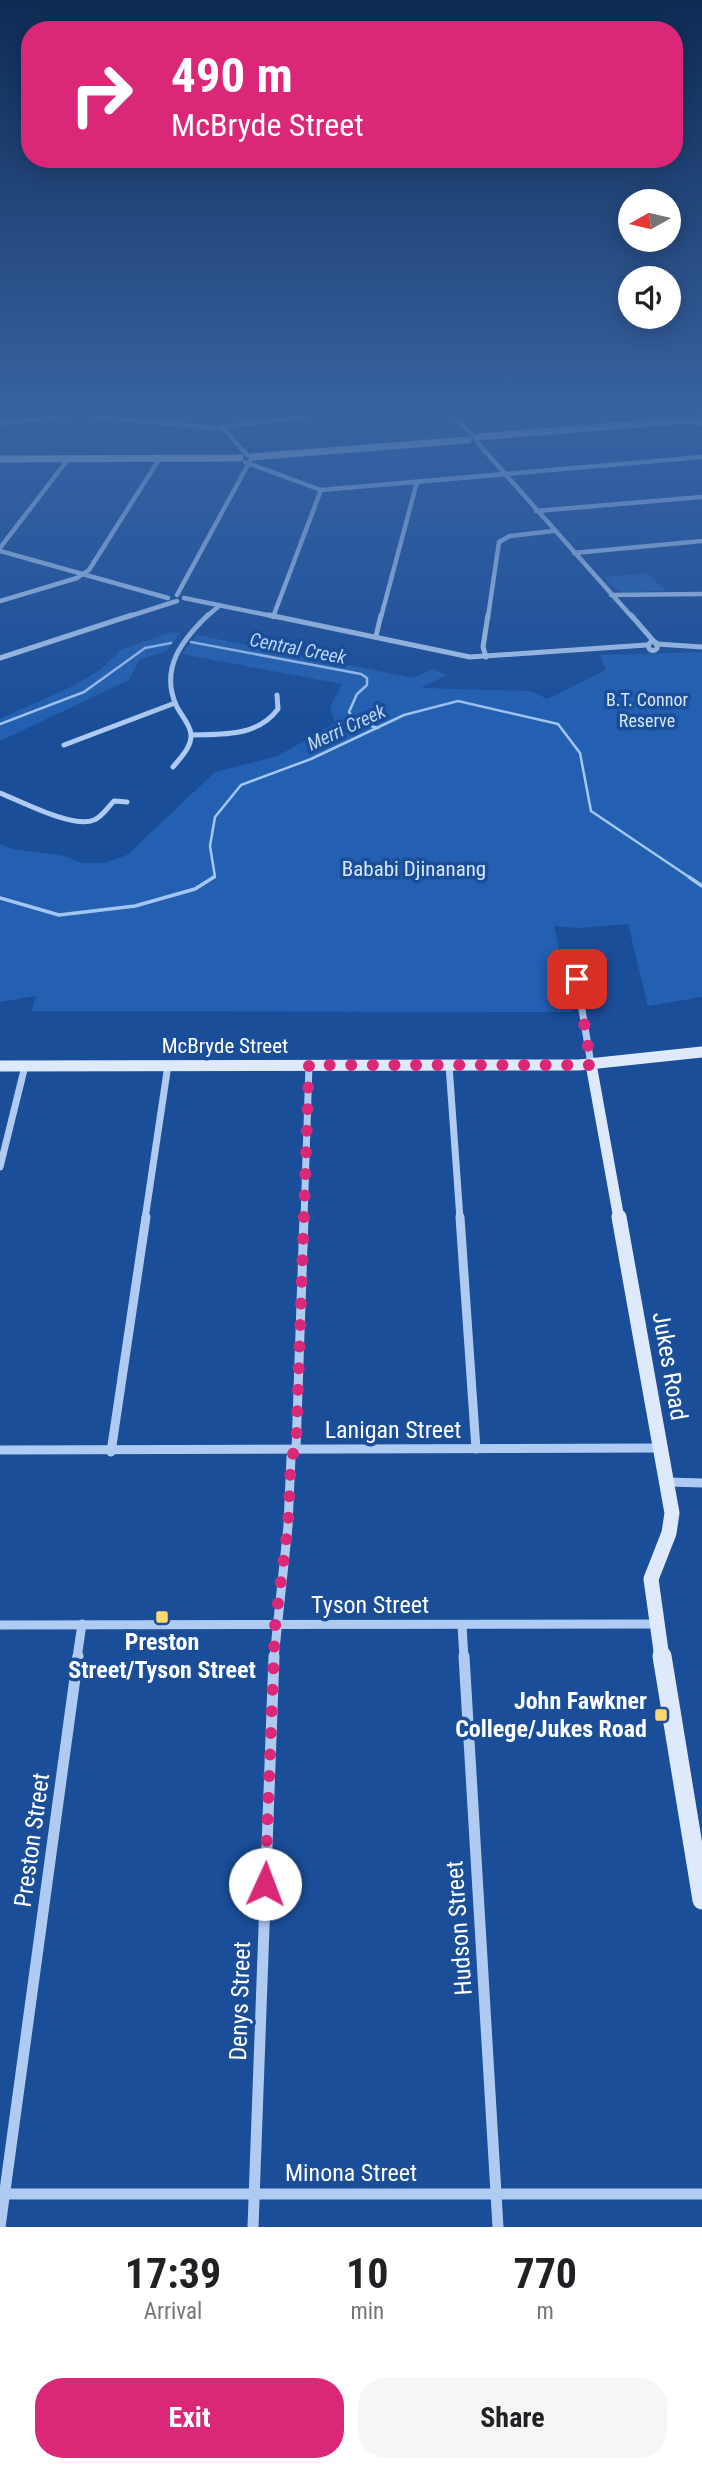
<!DOCTYPE html>
<style>
body{margin:0;font-family:"Roboto Condensed",sans-serif;background:#f6f6f6;color:#202124;height:100vh;display:flex;flex-direction:column;font-size:26px;white-space:nowrap}
*{box-sizing:border-box;margin:0}
p{font-size:23px;color:#757577}
.icon{flex:none;width:38px;height:38px;fill:none;stroke:currentColor;stroke-width:2;stroke-linecap:round;stroke-linejoin:round}
.map{position:relative;height:2227px;overflow:hidden}
.sheet{display:flex;flex-direction:column;background:#fff;flex:1}
.sheet>*{flex:none}
.top-card{position:absolute;left:21px;top:21px;width:662px;height:147px;border-radius:28px;box-shadow:0 4px 18px #0003;background:#db2777;color:#fff;overflow:hidden}
.needle{width:46px;rotate:262deg}
.controls{position:absolute;left:618px;top:189px;display:grid;gap:14px}
.controls a{display:grid;place-items:center;width:63px;height:63px;border-radius:50%;background:#fff;box-shadow:0 4px 18px #0003;font-size:35px}
.pin{position:absolute;display:grid;place-items:center;width:60px;height:60px;color:#fff;margin:-30px;border-radius:14px;box-shadow:0 4px 10px #0006}
.me{position:absolute;width:77px;margin:-38px;rotate:2deg;stroke-linejoin:round;filter:drop-shadow(0 0 5px #0008)}
.turn{display:flex;align-items:center;gap:24px;height:147px;padding:0 35px;font-size:32px}
.turn .icon{width:91px;height:91px;stroke-width:2.5}
.turn b{display:block;font-size:49px;line-height:60px}
.eta{display:flex;justify-content:space-evenly;align-items:center;height:119px;text-align:center}
.eta b{font-size:42px;font-weight:700;line-height:49px}
.button{display:flex;gap:14px;margin-top:auto;padding:14px 35px}
.button a{flex:1;height:80px;border-radius:28px;background:#db2777;color:#fff;font-size:28px;font-weight:700;line-height:80px;text-align:center}
.button a+a{background:#f6f6f6;color:#202124}
.map>svg:first-child{display:block}
.green{fill:#2360b2}
.lines{fill:none;stroke-linecap:round;stroke-linejoin:round}
.stream-far1{stroke:#a3c6f2;stroke-width:2.5}
.stream{stroke:#a3c6f2;stroke-width:3.5}
.street-far4{stroke:#b0cbf1;stroke-width:4.5}
.street-far3{stroke:#b0cbf1;stroke-width:5}
.street-far2{stroke:#b0cbf1;stroke-width:7}
.street-far1{stroke:#b0cbf1;stroke-width:9}
.street{stroke:#b0cbf1;stroke-width:11}
.secondary-far3{stroke:#deeafb;stroke-width:7}
.secondary-far2{stroke:#deeafb;stroke-width:11}
.secondary-far1{stroke:#deeafb;stroke-width:15}
.secondary{stroke:#deeafb;stroke-width:19}
.route{stroke:#db2777;stroke-width:12;stroke-dasharray:0 21.6}
.poi-dot{fill:#ffd96f;stroke:#1a4e99;stroke-width:2.5}
.labels{text-anchor:middle;stroke-width:7;stroke-linejoin:round;paint-order:stroke}
.far-park-label{font-size:18px;fill:#d7e6fb;stroke:#1a4e99}
.far-water-label{font-size:19px;font-style:italic;fill:#bcd6f7;stroke:#1a4e99}
.park-label{font-size:21px;fill:#d7e6fb;stroke:#1a4e99}
.street-label{font-size:21px;fill:#fff;stroke:#1a4e99}
.near-street-label{font-size:24px;fill:#fff;stroke:#1a4e99}
.near-poi-label{font-size:24px;font-weight:bold;fill:#fff;stroke:#1a4e99}
</style>
<div class="map">
<svg width="702" height="2227" viewBox="0 0 702 2227">
<rect width="100%" height="100%" fill="#1a4e99"/>
<g class="green">
<path d="M 647,573 L 666,591 L 622,592 L 616,590 L 604,577 Z"/>
<path d="M 172,632 L 181,633 L 166,651 L 139,660 L 129,680 L 0,741 L 0,719 L 75,685 L 101,669 L 122,649 Z"/>
<path d="M 197,635 L 413,678 L 433,669 L 447,675 L 421,688 L 531,691 L 547,699 L 606,670 L 600,655 L 702,652 L 702,997 L 648,1006 L 628,924 L 578,928 L 554,926 L 572,1012 L 32,1011 L 36,996 L 0,1002 L 0,844 L 12,849 L 64,856 L 82,863 L 104,863 L 127,855 L 215,772 L 278,756 L 335,723 L 330,707 L 342,684 L 182,654 Z"/>
</g>
<g class="lines">
<g class="stream-far1">
<path d="M 191,642 L 361,674 L 367,678 L 367,685 L 357,694 L 349,712 L 356,722 L 378,728"/>
<path d="M 0,724 L 84,692 L 145,648 L 171,643"/>
<path d="M 211,879 L 215,877 L 210,846 L 215,817 L 241,785 L 311,759 L 404,715 L 458,701 L 558,724 L 580,753 L 591,811 L 692,879"/>
</g>
<g class="stream">
<path d="M 689,877 L 702,886"/>
<path d="M 0,898 L 59,915 L 135,906 L 195,889 L 214,877"/>
</g>
<g class="street-far4">
<path d="M 451,414 L 474,437"/>
<path d="M 0,423 L 76,415 L 214,428 L 325,414"/>
<path d="M 222,427 L 247,455"/>
<path d="M 476,441 L 632,617"/>
<path d="M 245,462 L 321,490 L 702,457"/>
<path d="M 536,511 L 702,497"/>
<path d="M 0,548 L 69,458"/>
<path d="M 0,551 L 168,598"/>
<path d="M 574,553 L 702,541"/>
<path d="M 177,595 L 250,461"/>
<path d="M 611,595 L 702,594"/>
<path d="M 184,598 L 277,617"/>
<path d="M 0,601 L 77,578 L 89,570 L 160,458"/>
<path d="M 127,617 L 177,601"/>
<path d="M 206,617 L 219,606"/>
<path d="M 273,617 L 321,490"/>
<path d="M 381,617 L 417,482"/>
<path d="M 488,617 L 499,542 L 510,536 L 553,531"/>
</g>
<g class="street-far3">
<path d="M 269,615 L 470,657 L 646,645"/>
<path d="M 631,615 L 656,644"/>
<path d="M 376,636 L 381,615"/>
<circle cx="653" cy="646" r="4.5"/>
<path d="M 657,644 L 702,647"/>
<path d="M 486,657 L 483,647 L 488,615"/>
<path d="M 0,658 L 132,615"/>
<path d="M 191,735 C 223,734 257,737 278,709 L 277,695"/>
<path d="M 64,745 L 175,703"/>
<path d="M 173,767 C 180,758 192,747 191,734 C 190,724 180,714 176,705 C 160,668 182,640 208,615"/>
<path d="M 0,793 C 21,801 73,829 94,820 C 102,817 108,807 114,801 L 127,802"/>
</g>
<g class="street-far2">
<path d="M 574,961 L 591,1064"/>
<path d="M 449,1065 L 460,1219"/>
<path d="M 0,1167 L 25,1066"/>
<path d="M 145,1219 L 168,1065"/>
<path d="M 304,1219 L 309,1065"/>
</g>
<g class="street-far1">
<path d="M 460,1217 L 476,1449"/>
<path d="M 0,1450 L 660,1448"/>
<path d="M 111,1452 L 146,1217"/>
<path d="M 668,1482 L 702,1483"/>
<path d="M 0,1625 L 657,1624"/>
<path d="M 462,1626 L 464,1658"/>
<path d="M 77,1658 L 82,1624"/>
<path d="M 274,1658 L 288,1526 L 291,1457 L 296,1449 L 304,1217"/>
</g>
<g class="street">
<path d="M 464,1656 L 498,2227"/>
<path d="M 0,2194 L 702,2194"/>
<path d="M 0,2227 L 78,1656"/>
<path d="M 253,2227 L 274,1656"/>
</g>
<g class="secondary-far3">
<path d="M 702,418 L 690,420 L 702,423"/>
<path d="M 477,437 L 690,420"/>
<path d="M 252,457 L 468,440"/>
<path d="M 0,459 L 240,458"/>
</g>
<g class="secondary-far2">
<path d="M 591,1064 L 619,1219"/>
<path d="M 0,1066 L 579,1065 L 702,1052"/>
</g>
<path class="secondary-far1" d="M 619,1217 L 672,1513 L 669,1533 L 651,1579 L 662,1658"/>
<path class="secondary" d="M 662,1656 L 702,1900"/>
</g>
<linearGradient id="sky" x2="0" y2="1"><stop stop-color="#0e2b54"/><stop offset="0.57" stop-color="#3863a2"/><stop offset="1" stop-color="#3863a2" stop-opacity="0"/></linearGradient>
<rect width="702" height="726" fill="url(#sky)"/>
<g class="lines">
<path class="route" d="M 265,1884 L 275,1626 L 288,1526 L 291,1457 L 296,1449 L 309,1065 L 591,1065 L 577,979"/>
</g>
<g class="poi-dot">
<rect x="155" y="1610" width="14" height="14" rx="3.5"/>
<rect x="654" y="1708" width="14" height="14" rx="3.5"/>
</g>
<g class="labels">
<g class="far-park-label">
<text x="647" y="706">B.T. Connor<tspan x="647" dy="21">Reserve</tspan></text>
</g>
<g class="far-water-label">
<text transform="translate(298 648) rotate(11)" y="7">Central Creek</text>
<text transform="translate(346 727) rotate(-25)" y="7">Merri Creek</text>
</g>
<g class="park-label">
<text x="414" y="876">Bababi Djinanang</text>
</g>
<g class="street-label">
<text x="225" y="1053">McBryde Street</text>
</g>
<g class="near-street-label">
<text transform="translate(670 1366) rotate(80)" y="8">Jukes Road</text>
<text x="393" y="1438">Lanigan Street</text>
<text x="370" y="1613">Tyson Street</text>
<text transform="translate(32 1840) rotate(-82)" y="8">Preston Street</text>
<text transform="translate(459 1928) rotate(-94)" y="8">Hudson Street</text>
<text transform="translate(240 2001) rotate(-88)" y="8">Denys Street</text>
<text x="351" y="2181">Minona Street</text>
</g>
<g class="near-poi-label">
<text x="162" y="1650">Preston<tspan x="162" dy="28">Street/Tyson Street</tspan></text>
<text x="647" y="1709" text-anchor="end">John Fawkner<tspan x="647" dy="28">College/Jukes Road</tspan></text>
</g>
</g>
</svg>
<div class="controls">
<a><svg class="needle" viewBox="-14 -14 28 28"><path d="M0-13l5 13h-10z" fill="#e53935"/><path d="M0 13l5-13h-10z" fill="#757577"/></svg></a>
<a><svg class="icon" aria-label="sound" viewBox="0 0 24 24"><path d="M4 9h4l5-4v14l-5-4H4zM17 9q2 3 0 6"/></svg></a>
</div>
<div class="pin" style="left:577px;top:979px;background:#d93025"><svg class="icon" aria-label="arrive" viewBox="0 0 24 24"><path d="M6 21V4h12l-3 4 3 4H6"/></svg></div>
<svg class="me" style="left:265px;top:1884px" viewBox="-20 -20 40 40"><circle r="19" fill="#fff"/><path d="M0-13L10 11 0 6-10 11z" fill="#db2777"/></svg>
<div class="top-card">
<div class="turn"><svg class="icon" aria-label="right" viewBox="0 0 24 24"><path d="M7 20v-9h11M14 6l5 5-5 5"/></svg><div><b>490 m</b>McBryde Street</div></div>
</div>
</div>
<section class="sheet">
<div class="eta">
<div><b>17:39</b><p>Arrival</p></div>
<div><b>10</b><p>min</p></div>
<div><b>770</b><p>m</p></div>
</div>
<div class="button"><a>Exit</a><a>Share</a></div>
</section>
